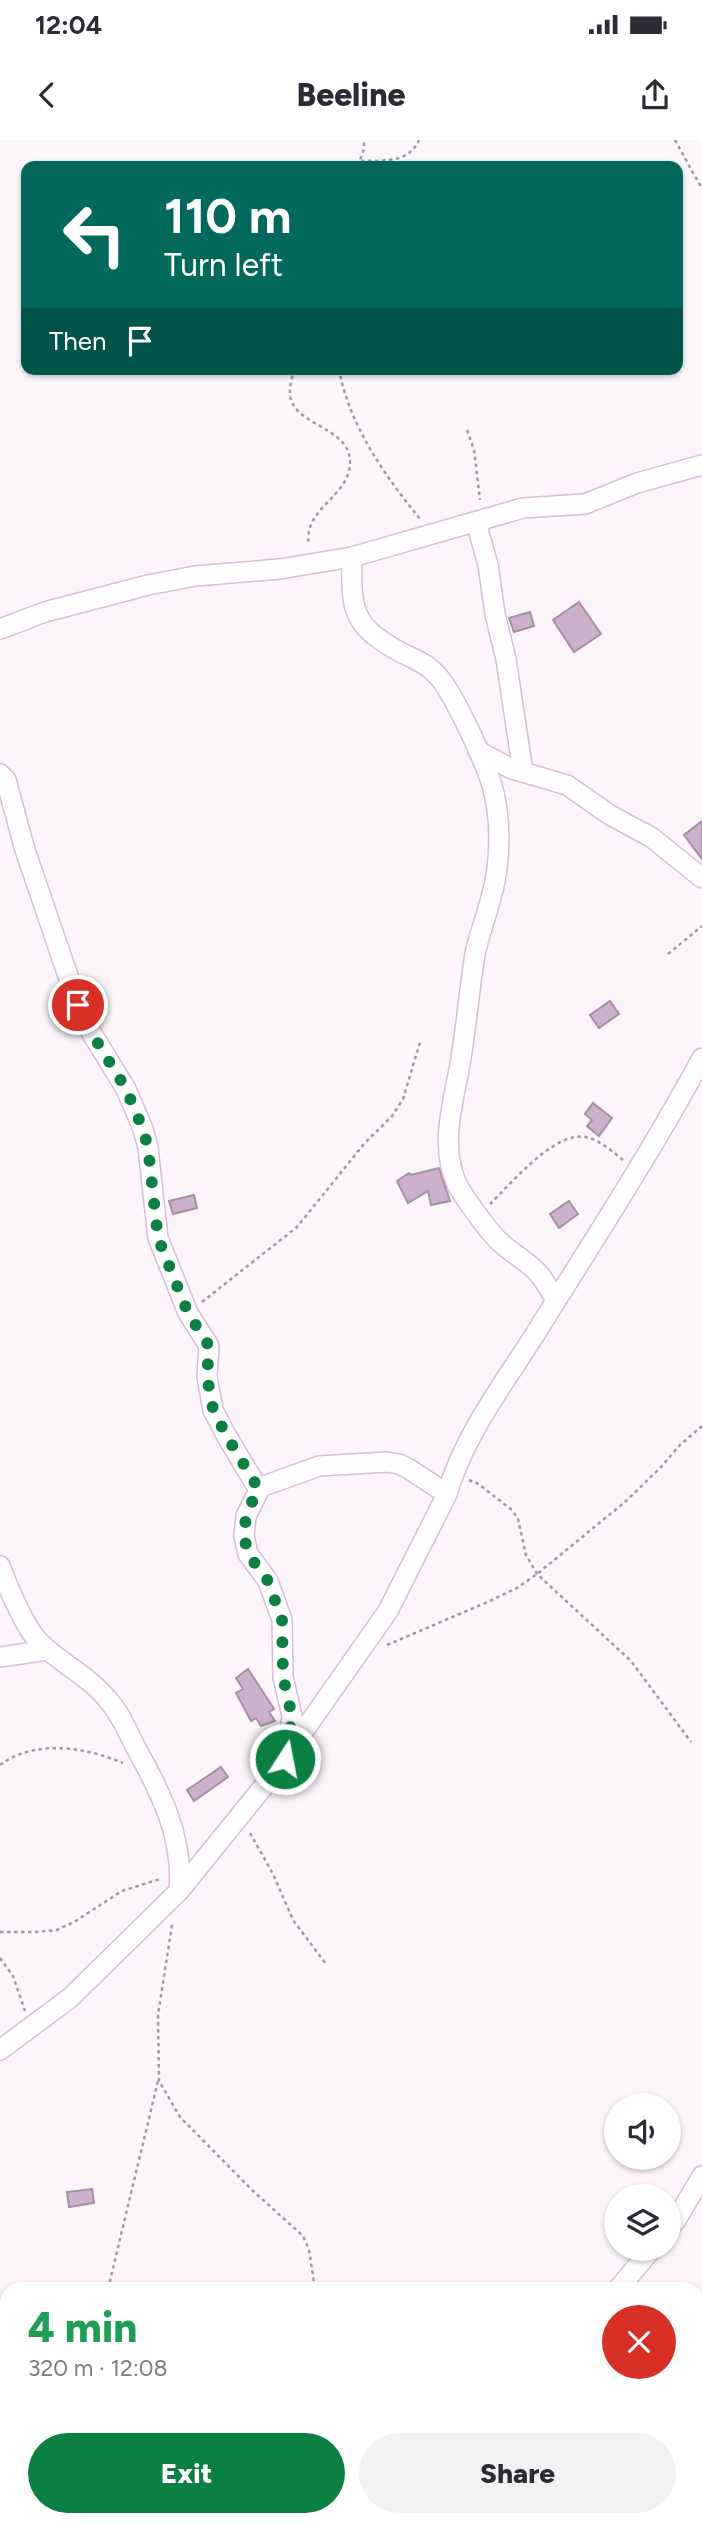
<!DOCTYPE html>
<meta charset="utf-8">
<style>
body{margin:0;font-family:Figtree,sans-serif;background:#f2f2f3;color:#2b2b33;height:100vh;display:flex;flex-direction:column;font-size:26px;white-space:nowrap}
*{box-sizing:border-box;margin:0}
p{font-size:23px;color:#7c7c81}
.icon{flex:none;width:38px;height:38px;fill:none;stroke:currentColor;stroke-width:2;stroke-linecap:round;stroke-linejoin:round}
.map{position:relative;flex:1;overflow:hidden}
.details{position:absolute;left:0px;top:2142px;width:704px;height:245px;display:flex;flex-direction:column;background:#fff;border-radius:21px 21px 0 0;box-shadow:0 2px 5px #0004}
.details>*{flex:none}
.banner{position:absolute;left:21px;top:21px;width:662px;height:214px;border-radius:14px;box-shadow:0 2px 5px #0004;background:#00695c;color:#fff;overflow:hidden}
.fabs{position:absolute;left:604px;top:1953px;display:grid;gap:14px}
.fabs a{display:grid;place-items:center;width:77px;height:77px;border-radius:50%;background:#fff;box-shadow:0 2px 5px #0004;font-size:35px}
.pin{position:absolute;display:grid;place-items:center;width:60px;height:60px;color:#fff;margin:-30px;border:4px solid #fff;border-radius:50%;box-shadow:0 2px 7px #0007}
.me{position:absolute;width:77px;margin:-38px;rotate:11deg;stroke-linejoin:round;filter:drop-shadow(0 0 5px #0008)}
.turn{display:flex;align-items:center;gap:24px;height:147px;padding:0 28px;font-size:32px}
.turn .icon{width:91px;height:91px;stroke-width:2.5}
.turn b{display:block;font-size:49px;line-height:60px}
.then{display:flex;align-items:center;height:66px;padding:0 28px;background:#0003;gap:14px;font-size:26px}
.round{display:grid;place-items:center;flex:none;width:74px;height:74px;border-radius:37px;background:#f2f2f3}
.headline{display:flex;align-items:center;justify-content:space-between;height:119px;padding:0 28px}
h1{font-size:42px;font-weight:800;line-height:52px;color:#1e9e55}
.cta{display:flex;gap:14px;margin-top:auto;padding:14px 28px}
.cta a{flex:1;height:80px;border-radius:42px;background:#0b8043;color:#fff;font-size:28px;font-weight:800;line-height:80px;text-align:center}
.cta a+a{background:#f2f2f3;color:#2b2b33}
.status{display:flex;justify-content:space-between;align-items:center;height:49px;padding:0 35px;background:#fff;direction:ltr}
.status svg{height:19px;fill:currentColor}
header{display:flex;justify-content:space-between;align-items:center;height:91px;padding:0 28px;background:#fff;font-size:32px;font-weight:800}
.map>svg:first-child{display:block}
.building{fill:#cdb0cb;stroke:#a88da7;stroke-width:2}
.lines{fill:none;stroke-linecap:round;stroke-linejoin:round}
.street-casing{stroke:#d9bcd7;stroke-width:22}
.path{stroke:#a099a0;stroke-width:2.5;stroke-dasharray:3.5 3.5;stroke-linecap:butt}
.street{stroke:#fff;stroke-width:19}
.route{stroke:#0b8043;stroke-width:12;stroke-dasharray:0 21.6}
</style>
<div class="status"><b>12:04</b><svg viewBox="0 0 49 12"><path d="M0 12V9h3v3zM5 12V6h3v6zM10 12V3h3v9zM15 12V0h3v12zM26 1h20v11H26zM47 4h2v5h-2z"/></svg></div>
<header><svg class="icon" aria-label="back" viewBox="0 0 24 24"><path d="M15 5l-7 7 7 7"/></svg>Beeline<svg class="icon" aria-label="share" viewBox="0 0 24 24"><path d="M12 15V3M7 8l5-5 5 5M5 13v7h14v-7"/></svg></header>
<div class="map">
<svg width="702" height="2387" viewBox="0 0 702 2387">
<rect width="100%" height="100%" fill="#fcf6fb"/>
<g class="building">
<path d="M 579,462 L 601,494 L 574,512 L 553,480 Z"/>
<path d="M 530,472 L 534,486 L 514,492 L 509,478 Z"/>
<path d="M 702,681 L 702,719 L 684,695 Z"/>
<path d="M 610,861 L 619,874 L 599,888 L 590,875 Z"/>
<path d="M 593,963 L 612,978 L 599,996 L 587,986 L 592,980 L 585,974 Z"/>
<path d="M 439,1028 L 450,1061 L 431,1065 L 428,1051 L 408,1063 L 397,1041 L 409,1033 L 411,1035 Z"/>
<path d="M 194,1055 L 197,1068 L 173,1074 L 169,1061 Z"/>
<path d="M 569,1061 L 578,1074 L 559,1088 L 550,1074 Z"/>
<path d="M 248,1529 L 274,1569 L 269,1572 L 275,1581 L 261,1586 L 256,1578 L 251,1581 L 236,1553 L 243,1549 L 236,1538 Z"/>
<path d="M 221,1627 L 228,1637 L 194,1661 L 187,1650 Z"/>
<path d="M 92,2049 L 94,2063 L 69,2067 L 67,2052 Z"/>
</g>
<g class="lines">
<defs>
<g id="street">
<path d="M 476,382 L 488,425 L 495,474 L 506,519 L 523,632"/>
<path d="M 352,417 C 351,469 351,485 400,512 C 412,518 426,523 436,534 C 452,549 484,620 491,642 C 502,677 501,723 491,758 C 486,777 479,795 475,814 C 469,852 466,891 459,930 C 452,967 440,1007 457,1044 C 462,1055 492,1096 501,1103 C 513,1114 527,1121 538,1133 C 545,1141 550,1151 556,1160"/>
<path d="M 0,489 L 45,472 L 148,445 L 195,436 L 280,429 L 352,417 L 523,368 L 585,364 L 637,343 L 702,325"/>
<path d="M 478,611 L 512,629 L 567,645 L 610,675 L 651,697 L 702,738"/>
<path d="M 0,634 L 6,640 L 25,710 L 78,865 L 91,892 L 126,949 L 143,989 L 148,1008 L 158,1098 L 188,1173 L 209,1206 L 207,1237 L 213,1270 L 226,1295 L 259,1350 L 246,1376 L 244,1396 L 248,1414 L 268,1441 L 282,1480 L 283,1537 L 292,1576 L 287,1611"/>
<path d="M 258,1348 L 319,1326 L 387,1322 L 399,1324 L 409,1329 L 447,1354"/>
<path d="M 0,1426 C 7,1445 25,1488 39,1502 C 60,1523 89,1536 108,1560 C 120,1573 127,1590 135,1606 C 160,1651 184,1697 179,1751"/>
<path d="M 0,1517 L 47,1510"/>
<path d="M 0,1910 L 70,1858 L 179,1751 L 272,1636 L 388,1471 L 447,1354 C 464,1296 502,1246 534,1196 C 591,1104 651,1013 702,918"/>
<path d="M 668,2089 L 676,2080 L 702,2036"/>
<path d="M 618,2149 L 652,2109"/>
<path d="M 463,2387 L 467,2380"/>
</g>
</defs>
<use href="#street" class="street-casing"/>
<g class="path">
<path d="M 675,0 L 702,49"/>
<path d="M 361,21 C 384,20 408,24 419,0"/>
<path d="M 358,26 L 364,9 L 364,0"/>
<path d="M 294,229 C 292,238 289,247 290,256 C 295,286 349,287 350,321 C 351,357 302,368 309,405"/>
<path d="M 339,229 C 349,285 385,336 420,379"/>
<path d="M 467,290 L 474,310 L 480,360"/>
<path d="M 668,814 L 702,786"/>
<path d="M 490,1064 C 512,1043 554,991 586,997 C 600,1000 613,1012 623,1020"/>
<path d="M 202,1162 L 297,1087 L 364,1004 L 392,976 L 403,959 L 421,899"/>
<path d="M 469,1340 L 477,1343 L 512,1370 L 518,1379 L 526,1415 L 537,1434 L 631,1521 L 691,1602"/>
<path d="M 387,1505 L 490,1461 L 517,1448 L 537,1434 L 625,1362 L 661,1327 L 680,1305 L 702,1286"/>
<path d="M 0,1625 C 35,1599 85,1607 123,1623"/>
<path d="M 250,1693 L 273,1734 L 293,1780 L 326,1824"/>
<path d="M 172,1785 L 158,1875 L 159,1941 L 180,1977 L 251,2049 L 303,2096 L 309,2110 L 315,2149"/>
<path d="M 0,1792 L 35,1792 L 57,1790 L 74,1782 L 122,1751 L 160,1739"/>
<path d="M 0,1818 L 13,1836 L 25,1871"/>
<path d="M 108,2149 L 158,1941"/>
<path d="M 0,2289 L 7,2304"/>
<path d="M 0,2349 L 7,2357"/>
<path d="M 26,2380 L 32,2387"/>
<path d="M 61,2380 L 71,2387"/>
<path d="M 525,2380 L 534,2387"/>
<path d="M 331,2387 L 332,2380"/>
</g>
<use href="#street" class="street"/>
</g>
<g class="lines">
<path class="route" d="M 78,865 L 91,892 L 126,949 L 143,989 L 148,1008 L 158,1098 L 188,1173 L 209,1206 L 207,1237 L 213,1269 L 226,1295 L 258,1348 L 246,1376 L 244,1396 L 248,1414 L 268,1441 L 282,1480 L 283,1537 L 292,1576 L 285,1619"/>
</g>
</svg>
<div class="fabs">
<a><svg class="icon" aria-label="sound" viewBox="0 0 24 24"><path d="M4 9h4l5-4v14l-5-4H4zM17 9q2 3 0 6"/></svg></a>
<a><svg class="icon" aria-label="layers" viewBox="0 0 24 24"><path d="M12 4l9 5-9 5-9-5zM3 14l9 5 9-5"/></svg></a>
</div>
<div class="pin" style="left:78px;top:865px;background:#d93025"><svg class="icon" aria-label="arrive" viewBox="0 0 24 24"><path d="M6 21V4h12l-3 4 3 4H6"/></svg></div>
<svg class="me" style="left:285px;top:1619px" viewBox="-20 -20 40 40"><circle r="17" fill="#0b8043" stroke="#fff" stroke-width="3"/><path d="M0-11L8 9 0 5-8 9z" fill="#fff"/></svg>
<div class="banner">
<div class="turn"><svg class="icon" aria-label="left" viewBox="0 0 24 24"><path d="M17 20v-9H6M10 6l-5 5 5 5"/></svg><div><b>110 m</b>Turn left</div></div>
<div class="then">Then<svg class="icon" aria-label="arrive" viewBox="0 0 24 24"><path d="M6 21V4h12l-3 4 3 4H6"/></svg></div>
</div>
<section class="details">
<div class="headline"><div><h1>4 min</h1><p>320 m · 12:08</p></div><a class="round" style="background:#d93025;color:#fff"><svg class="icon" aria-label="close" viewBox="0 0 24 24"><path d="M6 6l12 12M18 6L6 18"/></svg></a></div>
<div class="cta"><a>Exit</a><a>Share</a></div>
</section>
</div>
